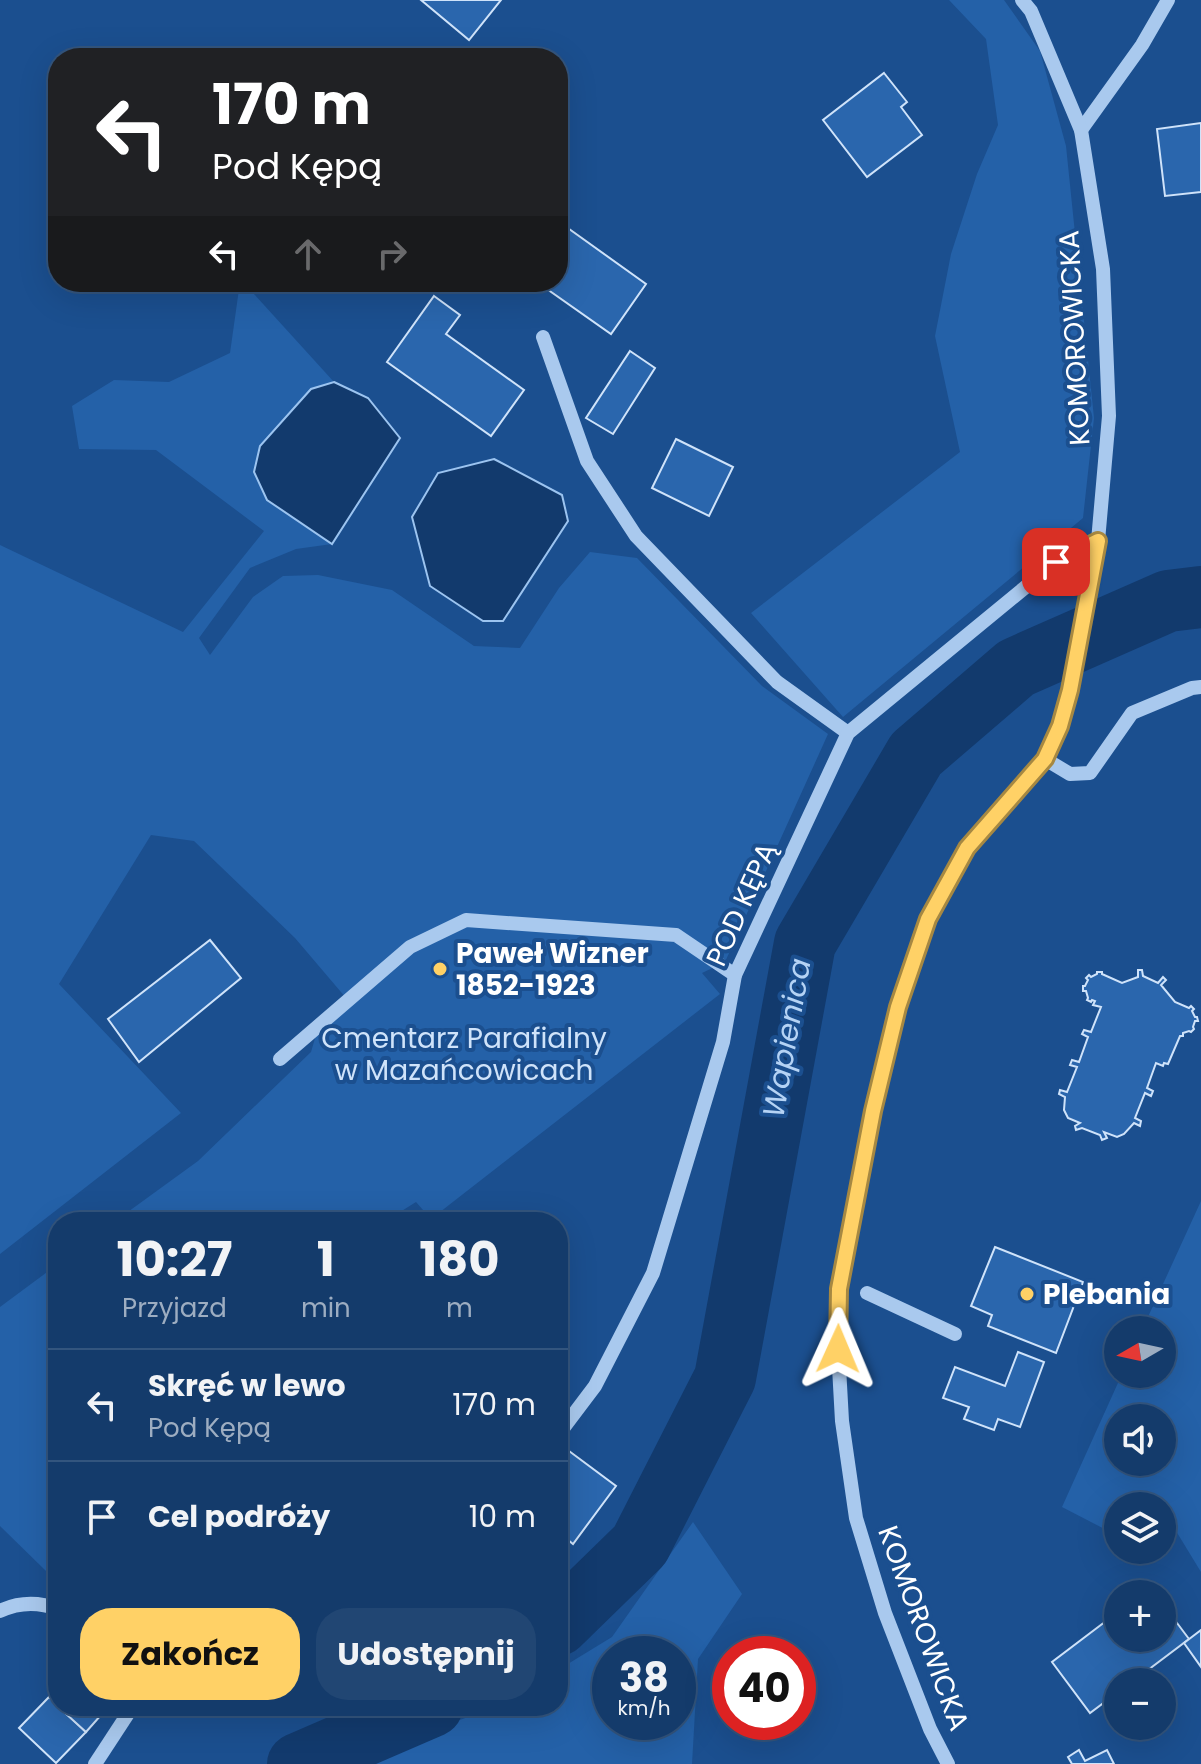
<!DOCTYPE html>
<html lang="pl">
<meta charset="utf-8">
<style>
body{margin:0;font-family:Poppins,sans-serif;background:#214673;color:#f1f3f6;height:100vh;display:flex;flex-direction:column;font-size:30px;white-space:nowrap}
*{box-sizing:border-box;margin:0}
p{font-size:26px;color:#9dadc1}
.icon{flex:none;width:44px;height:44px;fill:none;stroke:currentColor;stroke-width:2;stroke-linecap:round;stroke-linejoin:round}
.map{position:relative;flex:1;overflow:hidden}
.sheet{position:absolute;left:48px;top:1212px;width:520px;height:504px;display:flex;flex-direction:column;background:#143b6b;border-radius:32px;box-shadow:0 8px 32px #0002,0 0 0 2px #33557e}
.sheet>*{flex:none}
.guide{position:absolute;left:48px;top:48px;width:520px;height:244px;border-radius:32px;box-shadow:0 8px 32px #0002,0 0 0 2px #33557e;background:#202124;color:#fff;overflow:hidden}
.needle{width:52px;rotate:261deg}
.tools{position:absolute;left:1104px;top:1316px;display:grid;gap:16px}
.tools a{display:grid;place-items:center;width:72px;height:72px;border-radius:50%;background:#143b6b;box-shadow:0 8px 32px #0002,0 0 0 2px #33557e;font-size:40px}
.speed{position:absolute;left:592px;top:1636px;display:flex;gap:16px;font-size:40px;font-weight:700;text-align:center}
.speed>*{display:grid;place-content:center;width:104px;height:104px;border-radius:50%;background:#143b6b;box-shadow:0 8px 32px #0002,0 0 0 2px #33557e;line-height:1}
.speed small{font-size:20px;font-weight:400}
.speed .limit{border:12px solid #d22;background:#fff;color:#111}
.pin{position:absolute;display:grid;place-items:center;width:68px;height:68px;color:#fff;margin:-34px;border-radius:16px;box-shadow:0 4px 12px #0006}
.me{position:absolute;width:88px;margin:-44px;rotate:1deg;stroke-linejoin:round;filter:drop-shadow(0 0 6px #0008)}
.turn{display:flex;align-items:center;gap:28px;height:168px;padding:0 32px;font-size:36px}
.turn .icon{width:104px;height:104px;stroke-width:2.5}
.turn b{display:block;font-size:56px;line-height:68px}
.lanes{display:flex;align-items:center;height:76px;padding:0 32px;background:#0003;justify-content:center;gap:40px;direction:ltr}
.lanes .off{opacity:.35}
.eta{display:flex;justify-content:space-evenly;align-items:center;height:136px;text-align:center}
.eta b{font-size:48px;font-weight:700;line-height:56px}
.button{display:flex;gap:16px;margin-top:auto;padding:16px 32px}
.button a{flex:1;height:92px;border-radius:32px;background:#ffd166;color:#111;font-size:32px;font-weight:700;line-height:92px;text-align:center}
.button a+a{background:#214673;color:#f1f3f6}
ul{padding:0;list-style:none}
li{display:flex;align-items:center;gap:24px;height:112px;padding:0 32px;border-top:2px solid #33557e}
li div{flex:1}
li b{display:block;font-size:30px}
li em{font-style:normal}
.map>svg:first-child{display:block}
.green{fill:#2461a8;fill-rule:evenodd}
.water{fill:#123a6d;stroke:#9cc4f0;stroke-width:2}
.lines{fill:none;stroke-linecap:round;stroke-linejoin:round}
.river{stroke:#123a6d;stroke-width:62}
.building{fill:#2a66ad;stroke:#cfe3fa;stroke-width:2}
.minor{stroke:#a9c9ee;stroke-width:14}
.route-casing{stroke:#a68842;stroke-width:20}
.route{stroke:#ffd166;stroke-width:14}
.poi-dot{fill:#ffd166;stroke:#1b4f8f;stroke-width:3}
.labels{text-anchor:middle;stroke-width:8;stroke-linejoin:round;paint-order:stroke}
.street-label{font-size:28px;fill:#fff;stroke:#1b4f8f}
.poi-label{font-size:28px;font-weight:bold;fill:#fff;stroke:#1b4f8f;text-anchor:start}
.park-label{font-size:28px;fill:#cfe3fa;stroke:#1b4f8f}
.water-label{font-size:30px;font-style:italic;fill:#b5d3f5;stroke:#1b4f8f}
</style>
<div class="map">
<svg width="1201" height="1764" viewBox="0 0 1201 1764">
<rect width="100%" height="100%" fill="#1b4f8f"/>
<g class="green">
<path d="M 949,0 L 1004,0 L 1040,51 L 1066,146 L 1094,418 L 1083,518 L 843,717 L 751,613 L 960,452 L 935,336 L 951,254 L 977,174 L 998,125 L 986,39 Z"/>
<path d="M 240,282 L 243,282 L 334,382 L 311,389 L 260,446 L 267,500 L 332,544 L 296,549 L 250,568 L 199,638 L 210,655 L 253,597 L 283,576 L 318,575 L 392,590 L 474,646 L 520,648 L 559,588 L 590,552 L 637,558 L 762,686 L 828,734 L 725,962 L 702,973 L 720,994 L 431,1219 L 416,1202 L 384,1222 L 114,1222 L 198,1161 L 311,1052 L 316,1035 L 352,1005 L 295,938 L 194,841 L 151,835 L 59,984 L 181,1113 L 0,1254 L 0,545 L 183,632 L 264,531 L 156,450 L 79,449 L 72,406 L 114,380 L 169,382 L 230,353 Z"/>
<path d="M 1201,1201 L 1201,1572 L 1176,1531 L 1162,1542 L 1162,1506 L 1118,1506 L 1118,1536 L 1062,1507 L 1122,1374 L 1162,1374 L 1162,1330 L 1142,1330 ZM 1162,1418 L 1162,1462 L 1118,1462 L 1118,1418 Z"/>
<path d="M 58,1264 L 58,1564 L 46,1571 L 0,1526 L 0,1307 Z"/>
<path d="M 693,1522 L 742,1594 L 698,1659 L 692,1764 L 343,1764 L 497,1706 L 558,1706 L 558,1670 L 612,1637 ZM 610,1654 L 678,1654 L 678,1722 L 610,1722 Z"/>
</g>
<g class="water">
<path d="M 334,382 L 368,398 L 400,438 L 332,544 L 267,500 L 254,472 L 260,446 L 311,389 Z"/>
<path d="M 494,459 L 562,495 L 568,521 L 503,621 L 483,621 L 430,586 L 412,517 L 438,473 Z"/>
</g>
<g class="lines">
<g class="river">
<path d="M 558,1625 L 640,1545 L 725,1378 L 805,943 L 916,754 L 1016,668 L 1168,601 L 1201,597"/>
<path d="M 298,1764 L 432,1706"/>
</g>
</g>
<g class="building">
<path d="M 421,0 L 501,0 L 469,40 Z"/>
<path d="M 884,73 L 907,102 L 901,107 L 922,135 L 867,177 L 823,120 Z"/>
<path d="M 1201,123 L 1201,192 L 1165,196 L 1157,129 Z"/>
<path d="M 558,221 L 646,284 L 611,334 L 537,282 L 558,282 Z"/>
<path d="M 434,296 L 460,315 L 446,334 L 524,390 L 491,436 L 387,362 Z"/>
<path d="M 630,351 L 655,368 L 613,434 L 586,418 Z"/>
<path d="M 676,439 L 733,467 L 709,516 L 652,488 Z"/>
<path d="M 210,940 L 241,978 L 139,1062 L 108,1019 Z"/>
<path d="M 1138,970 L 1142,970 L 1143,976 L 1158,983 L 1163,977 L 1166,980 L 1161,985 L 1175,1002 L 1189,1008 L 1191,1006 L 1194,1009 L 1192,1011 L 1195,1017 L 1197,1017 L 1198,1021 L 1195,1021 L 1193,1027 L 1194,1029 L 1191,1032 L 1189,1031 L 1183,1033 L 1183,1036 L 1180,1036 L 1168,1064 L 1164,1063 L 1163,1066 L 1156,1063 L 1147,1088 L 1153,1091 L 1151,1096 L 1145,1093 L 1135,1118 L 1141,1121 L 1140,1126 L 1134,1123 L 1124,1134 L 1117,1137 L 1104,1132 L 1107,1138 L 1102,1140 L 1100,1135 L 1082,1128 L 1076,1130 L 1075,1126 L 1080,1123 L 1068,1118 L 1064,1110 L 1065,1097 L 1059,1094 L 1060,1090 L 1067,1092 L 1077,1067 L 1070,1065 L 1072,1060 L 1079,1062 L 1088,1037 L 1082,1034 L 1084,1030 L 1091,1032 L 1101,1007 L 1093,1005 L 1095,1001 L 1092,1000 L 1091,1002 L 1087,1000 L 1088,998 L 1086,991 L 1083,991 L 1083,986 L 1085,986 L 1088,980 L 1086,978 L 1089,975 L 1091,977 L 1097,974 L 1097,972 L 1102,972 L 1102,974 L 1122,983 L 1138,977 Z"/>
<path d="M 995,1247 L 1083,1282 L 1056,1353 L 988,1326 L 992,1315 L 971,1306 Z"/>
<path d="M 1018,1352 L 1044,1362 L 1020,1427 L 998,1419 L 994,1430 L 964,1419 L 969,1407 L 943,1398 L 955,1367 L 1005,1386 Z"/>
<path d="M 569,1451 L 616,1486 L 573,1544 L 568,1540 L 558,1553 L 558,1466 Z"/>
<path d="M 1162,1603 L 1189,1639 L 1132,1682 L 1118,1682 L 1118,1692 L 1090,1713 L 1052,1662 L 1118,1612 L 1118,1638 L 1162,1638 Z"/>
<path d="M 1201,1630 L 1201,1667 L 1184,1643 Z"/>
<path d="M 49,1697 L 86,1732 L 56,1763 L 19,1728 Z"/>
<path d="M 58,1698 L 58,1706 L 109,1706 L 86,1732 L 54,1703 Z"/>
<path d="M 1079,1750 L 1085,1761 L 1107,1750 L 1114,1764 L 1072,1764 L 1068,1757 Z"/>
</g>
<g class="lines">
<g class="minor">
<path d="M 1081,130 L 1142,45 L 1168,0"/>
<path d="M 543,337 L 587,461 L 636,536 L 777,682 L 848,733"/>
<path d="M 1045,759 L 1070,774 L 1090,773 L 1132,713 L 1192,688 L 1201,687"/>
<path d="M 280,1059 L 410,947 L 466,920 L 676,935 L 735,975"/>
<path d="M 867,1293 L 955,1334"/>
<path d="M 558,1435 L 595,1386 L 653,1273 L 723,1042 L 735,975 L 848,733 L 1056,562 L 1098,541"/>
<path d="M 0,1611 C 19,1602 39,1602 58,1609"/>
<path d="M 95,1764 L 133,1706"/>
<path d="M 948,1764 L 930,1729 L 885,1613 L 856,1518 L 842,1421 L 838,1349 L 839,1289 L 873,1111 L 898,1007 L 928,919 L 967,848 L 1045,759 L 1060,726 L 1070,690 L 1098,541 L 1109,416 L 1103,269 L 1081,130 L 1031,11 L 1022,0"/>
</g>
</g>
<g class="lines">
<defs>
<path id="route" d="M 838,1349 L 839,1289 L 873,1111 L 898,1007 L 928,919 L 967,848 L 1045,759 L 1060,726 L 1070,690 L 1098,541 L 1056,562"/>
</defs>
<use href="#route" class="route-casing"/>
<use href="#route" class="route"/>
</g>
<g class="poi-dot">
<circle cx="440" cy="969" r="8"/>
<circle cx="1027" cy="1294" r="8"/>
</g>
<g class="labels">
<g class="street-label">
<text transform="translate(1074 338) rotate(-93)" y="10">KOMOROWICKA</text>
<text transform="translate(741 904) rotate(-66)" y="10">POD KĘPĄ</text>
<text transform="translate(924 1628) rotate(70)" y="10">KOMOROWICKA</text>
</g>
<g class="poi-label">
<text x="456" y="963">Paweł Wizner<tspan x="456" dy="32">1852-1923</tspan></text>
<text x="1043" y="1304">Plebania</text>
</g>
<g class="park-label">
<text x="464" y="1048">Cmentarz Parafialny<tspan x="464" dy="32">w Mazańcowicach</tspan></text>
</g>
<g class="water-label">
<text transform="translate(787 1038) rotate(-80)" y="10">Wapienica</text>
</g>
</g>
</svg>
<div class="tools">
<a><svg class="needle" viewBox="-14 -14 28 28"><path d="M0-13l5 13h-10z" fill="#e53935"/><path d="M0 13l5-13h-10z" fill="#9dadc1"/></svg></a>
<a><svg class="icon" aria-label="sound" viewBox="0 0 24 24"><path d="M4 9h4l5-4v14l-5-4H4zM17 9q2 3 0 6"/></svg></a>
<a><svg class="icon" aria-label="layers" viewBox="0 0 24 24"><path d="M12 4l9 5-9 5-9-5zM3 14l9 5 9-5"/></svg></a>
<a>+</a>
<a>−</a>
</div>
<div class="speed"><div>38<small>km/h</small></div><div class="limit">40</div></div>
<div class="pin" style="left:1056px;top:562px;background:#d93025"><svg class="icon" aria-label="arrive" viewBox="0 0 24 24"><path d="M6 21V4h12l-3 4 3 4H6"/></svg></div>
<svg class="me" style="left:838px;top:1349px" viewBox="-20 -20 40 40"><path d="M0-17L14 15 0 8-14 15z" fill="#ffd166" stroke="#fff" stroke-width="4"/></svg>
<div class="guide">
<div class="turn"><svg class="icon" aria-label="left" viewBox="0 0 24 24"><path d="M17 20v-9H6M10 6l-5 5 5 5"/></svg><div><b>170 m</b>Pod Kępą</div></div>
<div class="lanes"><svg class="icon" aria-label="left" viewBox="0 0 24 24"><path d="M17 20v-9H6M10 6l-5 5 5 5"/></svg><svg class="icon off" aria-label="ahead" viewBox="0 0 24 24"><path d="M12 20V5M6 11l6-6 6 6"/></svg><svg class="icon off" aria-label="right" viewBox="0 0 24 24"><path d="M7 20v-9h11M14 6l5 5-5 5"/></svg></div>
</div>
<section class="sheet">
<div class="eta">
<div><b>10:27</b><p>Przyjazd</p></div>
<div><b>1</b><p>min</p></div>
<div><b>180</b><p>m</p></div>
</div>
<ul>
<li><svg class="icon" aria-label="left" viewBox="0 0 24 24"><path d="M17 20v-9H6M10 6l-5 5 5 5"/></svg><div><b>Skręć w lewo</b><p>Pod Kępą</p></div><em>170 m</em></li>
<li><svg class="icon" aria-label="arrive" viewBox="0 0 24 24"><path d="M6 21V4h12l-3 4 3 4H6"/></svg><div><b>Cel podróży</b></div><em>10 m</em></li>
</ul>
<div class="button"><a>Zakończ</a><a>Udostępnij</a></div>
</section>
</div>
